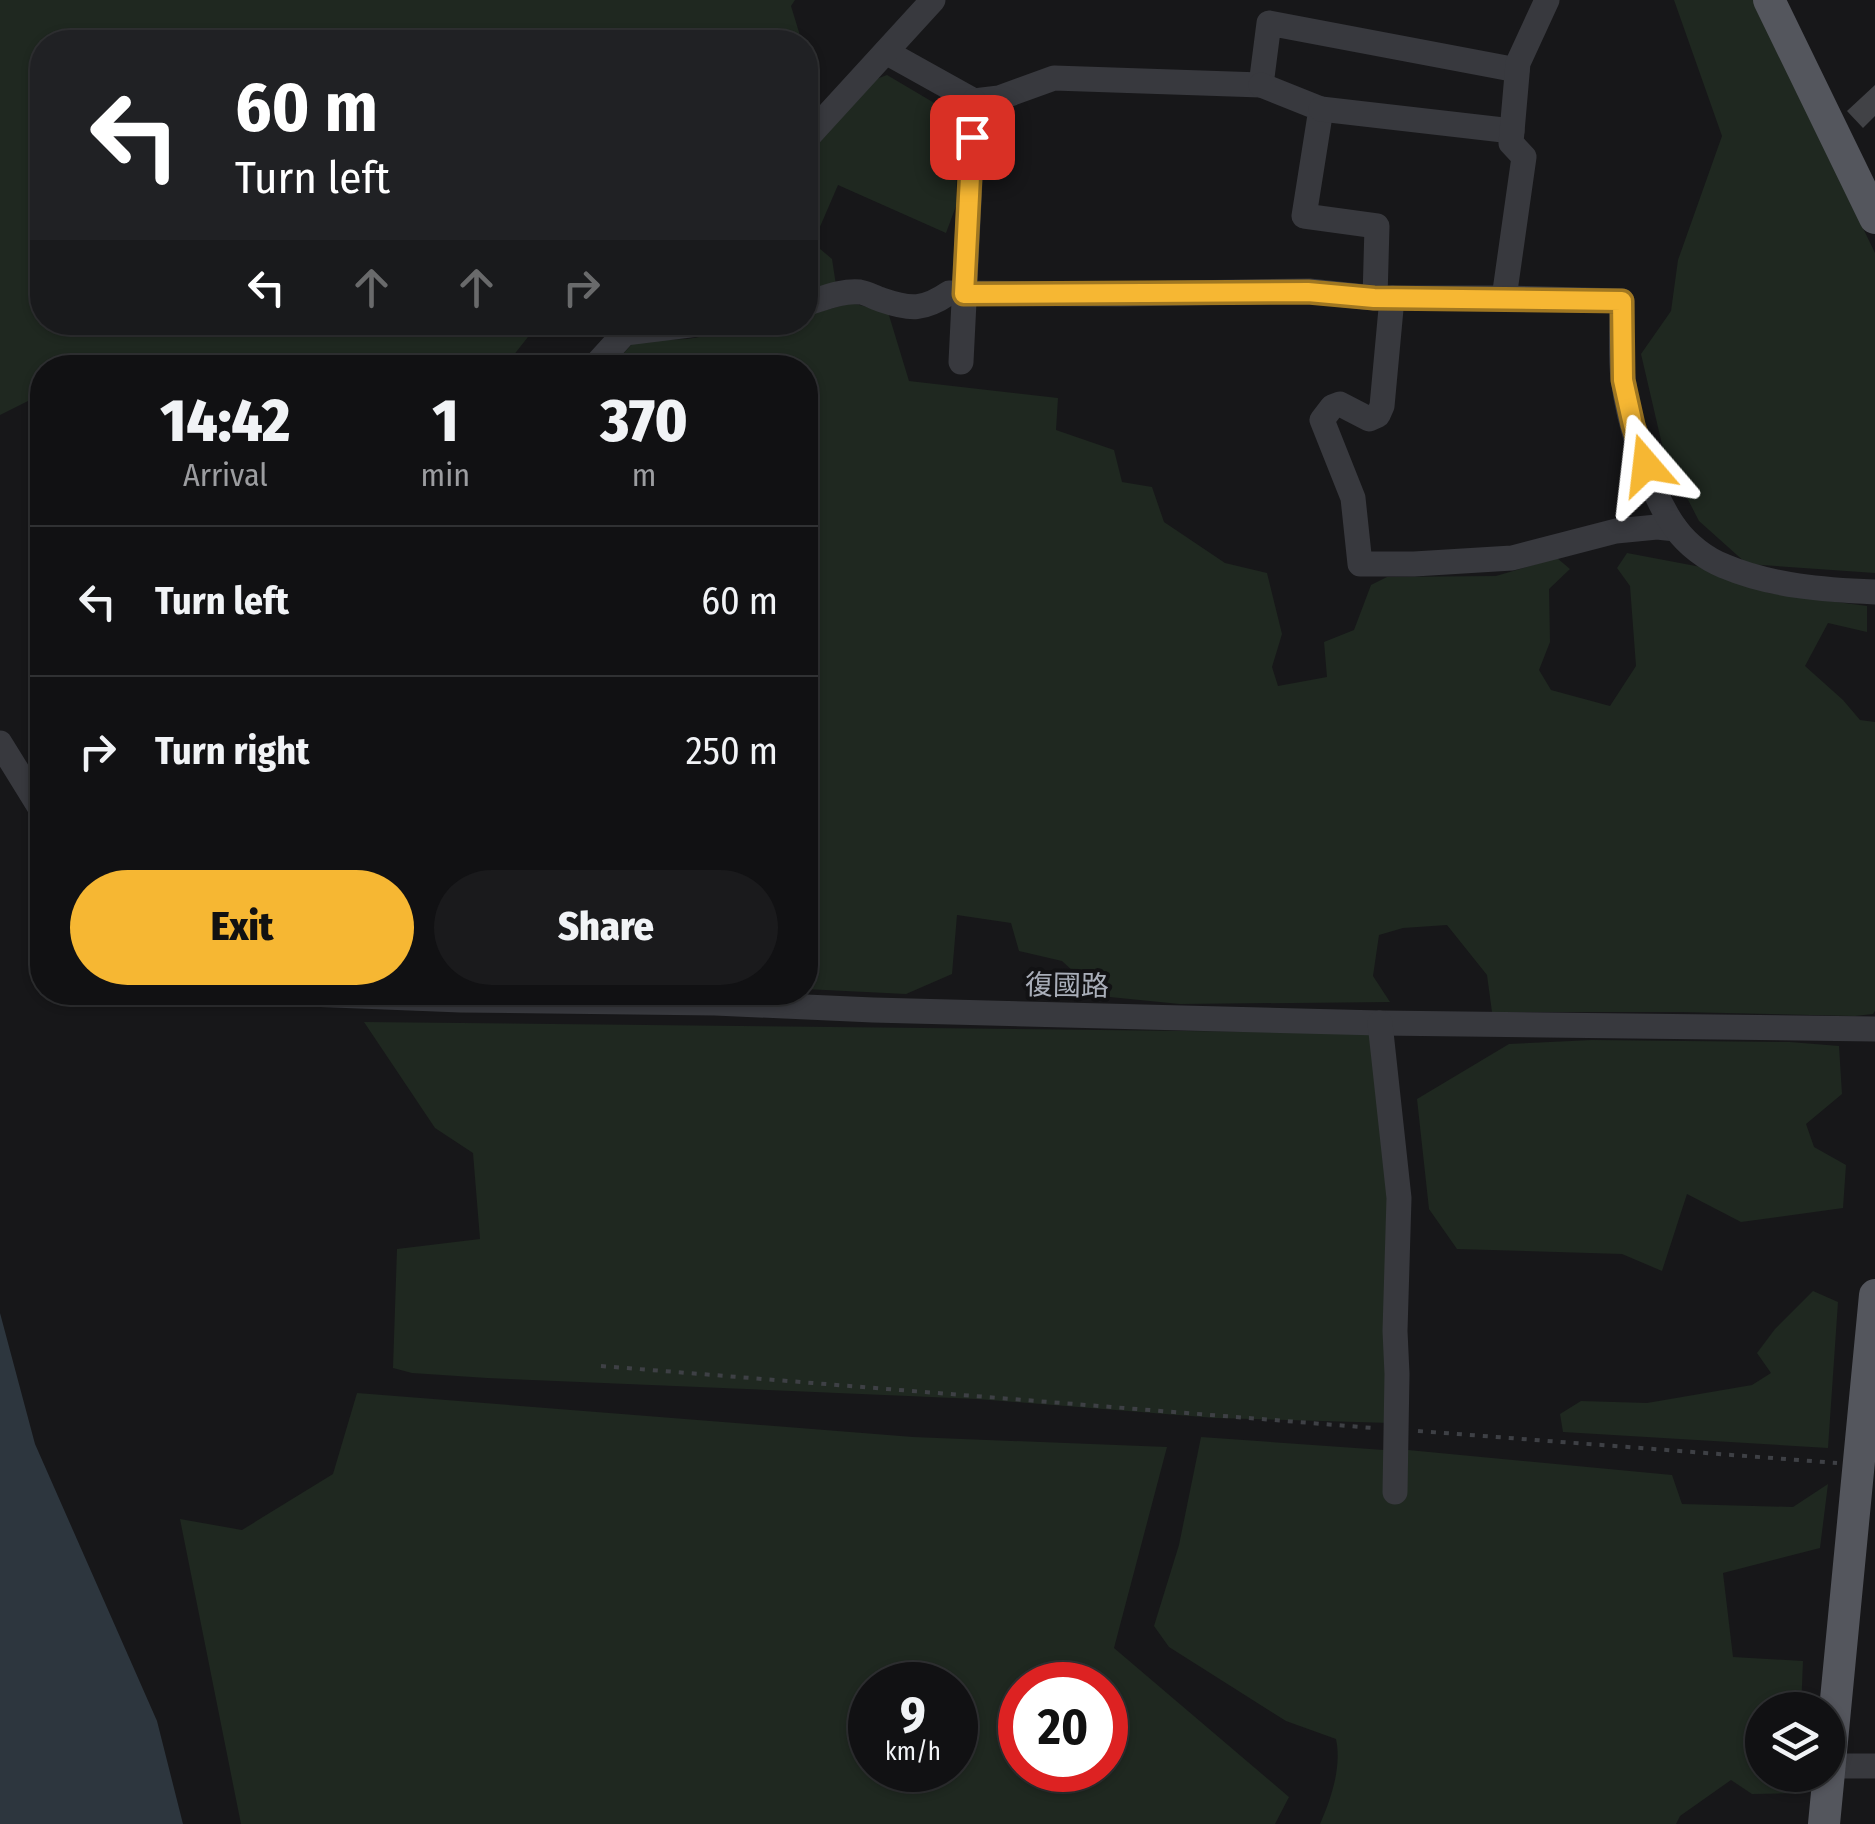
<!DOCTYPE html>
<meta charset="utf-8">
<style>
body{margin:0;font-family:"Fira Sans Condensed","Noto Sans TC",sans-serif;background:#1a1a1c;color:#f1f3f6;height:100vh;display:flex;flex-direction:column;font-size:38px;white-space:nowrap}
*{box-sizing:border-box;margin:0}
p{font-size:32px;color:#9c9da0}
.icon{flex:none;width:55px;height:55px;fill:none;stroke:currentColor;stroke-width:2;stroke-linecap:round;stroke-linejoin:round}
.map{position:relative;flex:1;overflow:hidden}
.details{position:absolute;left:30px;top:355px;width:788px;height:650px;display:flex;flex-direction:column;background:#111113;border-radius:40px;box-shadow:0 2px 8px #0004,0 0 0 2px #303133}
.details>*{flex:none}
.top-card{position:absolute;left:30px;top:30px;width:788px;height:305px;border-radius:40px;box-shadow:0 2px 8px #0004,0 0 0 2px #303133;background:#202124;color:#fff;overflow:hidden}
.buttons{position:absolute;left:1745px;top:1692px;display:grid;gap:20px}
.buttons a{display:grid;place-items:center;width:100px;height:100px;border-radius:50%;background:#111113;box-shadow:0 2px 8px #0004,0 0 0 2px #303133;font-size:50px}
.speed{position:absolute;left:848px;top:1662px;display:flex;gap:20px;font-size:50px;font-weight:700;text-align:center}
.speed>*{display:grid;place-content:center;width:130px;height:130px;border-radius:50%;background:#111113;box-shadow:0 2px 8px #0004,0 0 0 2px #303133;line-height:1}
.speed small{font-size:25px;font-weight:400}
.speed .limit{border:15px solid #d22;background:#fff;color:#111}
.pin{position:absolute;display:grid;place-items:center;width:85px;height:85px;color:#fff;margin:-42px;border-radius:20px;box-shadow:0 5px 15px #0006}
.me{position:absolute;width:110px;margin:-55px;rotate:343deg;stroke-linejoin:round;filter:drop-shadow(0 0 8px #0008)}
.turn{display:flex;align-items:center;gap:35px;height:210px;padding:0 40px;font-size:45px}
.turn .icon{width:130px;height:130px;stroke-width:2.5}
.turn b{display:block;font-size:70px;line-height:85px}
.lanes{display:flex;align-items:center;height:95px;padding:0 40px;background:#0003;justify-content:center;gap:50px;direction:ltr}
.lanes .off{opacity:.35}
.eta{display:flex;justify-content:space-evenly;align-items:center;height:170px;text-align:center}
.eta b{font-size:60px;font-weight:800;line-height:70px}
.button{display:flex;gap:20px;margin-top:auto;padding:20px 40px}
.button a{flex:1;height:115px;border-radius:60px;background:#f6b733;color:#111;font-size:40px;font-weight:800;line-height:115px;text-align:center}
.button a+a{background:#1a1a1c;color:#f1f3f6}
ul{padding:0;list-style:none}
li{display:flex;align-items:center;gap:30px;height:150px;padding:0 40px;border-top:2px solid #303133}
li div{flex:1}
li b{display:block;font-size:38px}
li em{font-style:normal}
.map>svg:first-child{display:block}
.green{fill:#1f2820;fill-rule:evenodd}
.water{fill:#2d363e}
.building{fill:#414246}
.lines{fill:none;stroke-linecap:round;stroke-linejoin:round}
.path{stroke:#3e4045;stroke-width:4;stroke-dasharray:5 8;stroke-linecap:butt}
.minor{stroke:#38393e;stroke-width:25}
.major{stroke:#54565d;stroke-width:32}
.route-casing{stroke:#a07721;stroke-width:25}
.route{stroke:#f6b733;stroke-width:18}
.labels{text-anchor:middle;stroke-width:8;stroke-linejoin:round;paint-order:stroke}
.street-label{font-size:28px;fill:#a9aeb9;stroke:#121214}
</style>
<div class="map">
<svg width="1875" height="1824" viewBox="0 0 1875 1824">
<rect width="100%" height="100%" fill="#171719"/>
<g class="green">
<path d="M 0,0 L 795,0 L 791,6 L 802,42 L 42,42 L 42,322 L 539,323 L 513,356 L 518,367 L 42,368 L 42,399 L 40,395 L 0,415 Z"/>
<path d="M 1674,0 L 1753,0 L 1875,253 L 1875,573 L 1747,564 L 1699,521 L 1664,453 L 1641,354 L 1671,311 L 1678,260 L 1722,136 Z"/>
<path d="M 887,75 L 958,117 L 956,206 L 946,233 L 838,185 L 813,243 L 832,259 L 836,285 L 805,293 L 805,151 L 871,81 Z"/>
<path d="M 851,303 L 888,312 L 909,381 L 1058,398 L 1056,430 L 1114,450 L 1122,482 L 1152,487 L 1164,522 L 1225,563 L 1267,573 L 1282,634 L 1272,667 L 1278,686 L 1327,677 L 1324,642 L 1354,630 L 1371,585 L 1387,577 L 1496,576 L 1557,558 L 1570,569 L 1549,589 L 1550,642 L 1539,670 L 1551,690 L 1610,706 L 1636,666 L 1630,586 L 1617,568 L 1627,553 L 1701,567 L 1769,593 L 1867,606 L 1867,632 L 1828,623 L 1805,666 L 1843,700 L 1860,720 L 1875,722 L 1875,1011 L 1873,1014 L 1855,1016 L 1681,1012 L 1492,1012 L 1487,975 L 1447,925 L 1403,928 L 1379,935 L 1373,976 L 1390,1002 L 1180,1004 L 1100,996 L 1062,961 L 1019,951 L 1011,923 L 957,915 L 952,974 L 906,994 L 805,989 L 805,368 L 610,368 L 635,341 L 687,339 L 784,323 L 805,322 L 805,316 Z"/>
<path d="M 364,1022 L 1375,1033 L 1388,1141 L 1391,1423 L 1215,1418 L 977,1399 L 487,1378 L 412,1373 L 393,1368 L 397,1249 L 480,1239 L 473,1153 L 435,1128 Z"/>
<path d="M 1592,1040 L 1790,1042 L 1839,1046 L 1842,1094 L 1806,1124 L 1814,1147 L 1846,1165 L 1843,1208 L 1741,1222 L 1687,1194 L 1662,1271 L 1622,1254 L 1457,1249 L 1429,1209 L 1417,1099 L 1509,1044 Z"/>
<path d="M 1813,1291 L 1838,1302 L 1828,1448 L 1563,1432 L 1560,1414 L 1581,1401 L 1647,1403 L 1752,1385 L 1771,1373 L 1757,1353 L 1775,1329 Z"/>
<path d="M 357,1393 L 913,1437 L 1167,1447 L 1114,1648 L 1289,1797 L 1275,1824 L 241,1824 L 180,1519 L 242,1530 L 333,1474 ZM 870,1685 L 955,1685 L 955,1770 L 870,1770 ZM 1020,1685 L 1105,1685 L 1105,1770 L 1020,1770 Z"/>
<path d="M 1201,1437 L 1384,1450 L 1392,1497 L 1406,1496 L 1408,1450 L 1672,1475 L 1682,1504 L 1793,1507 L 1828,1484 L 1820,1548 L 1723,1573 L 1733,1657 L 1803,1661 L 1801,1710 L 1762,1710 L 1762,1775 L 1798,1775 L 1798,1793 L 1752,1794 L 1731,1780 L 1680,1816 L 1676,1824 L 1320,1824 C 1331,1799 1342,1767 1336,1739 L 1286,1721 L 1169,1647 L 1154,1626 L 1179,1545 Z"/>
</g>
<path class="water" d="M 0,1313 L 35,1444 L 157,1721 L 183,1824 L 0,1824 Z"/>
<path class="building" d="M 1875,85 L 1875,116 L 1863,128 L 1847,111 Z"/>
<g class="lines">
<g class="path">
<path d="M 601,1366 L 1373,1428"/>
<path d="M 1418,1431 L 1837,1463"/>
</g>
<g class="minor">
<path d="M 886,52 L 974,101 L 999,98 L 1054,78 L 1261,85 L 1269,23 L 1517,70"/>
<path d="M 1261,85 L 1321,109 L 1304,216 L 1377,226 L 1375,298"/>
<path d="M 1321,109 L 1512,131"/>
<path d="M 805,140 L 933,0"/>
<path d="M 1392,298 L 1382,406 L 1378,415 L 1369,419 L 1340,404 L 1332,407 L 1322,420 L 1353,498 L 1360,564 L 1414,564 L 1512,558 L 1616,531 L 1657,527 L 1676,529"/>
<path d="M 1504,298 L 1524,157 L 1511,143 L 1518,63 L 1547,0"/>
<path d="M 805,304 C 822,299 842,290 860,292 C 867,293 875,298 882,300 C 911,310 924,310 949,293 L 1122,294 L 1309,291 L 1375,298 L 1504,298 L 1622,301 C 1622,326 1620,353 1623,378 C 1628,421 1650,494 1676,529 C 1688,545 1706,559 1724,566 C 1771,586 1825,590 1875,592"/>
<path d="M 625,333 L 714,322"/>
<path d="M 961,362 L 974,101"/>
<path d="M 593,368 L 633,324"/>
<path d="M 0,743 L 42,811"/>
<path d="M 257,992 L 461,1000 L 715,1003 L 873,1010 L 1380,1023 L 1875,1029"/>
<path d="M 1380,1023 L 1399,1198 L 1395,1331 L 1397,1374 L 1395,1492"/>
<path d="M 1829,1766 L 1875,1766"/>
</g>
<g class="major">
<path d="M 1769,0 L 1875,218"/>
<path d="M 1824,1824 L 1875,1295"/>
</g>
</g>
<g class="lines">
<defs>
<path id="route" d="M 972,137 L 964,294 L 1308,292 L 1374,298 L 1622,301 L 1623,380 L 1633,425 L 1646,465"/>
</defs>
<use href="#route" class="route-casing"/>
<use href="#route" class="route"/>
</g>
<g class="labels">
<g class="street-label">
<text transform="translate(1067 985) rotate(1)" y="10">復國路</text>
</g>
</g>
</svg>
<div class="buttons">
<a><svg class="icon" aria-label="layers" viewBox="0 0 24 24"><path d="M12 4l9 5-9 5-9-5zM3 14l9 5 9-5"/></svg></a>
</div>
<div class="speed"><div>9<small>km/h</small></div><div class="limit">20</div></div>
<div class="pin" style="left:972px;top:137px;background:#d93025"><svg class="icon" aria-label="arrive" viewBox="0 0 24 24"><path d="M6 21V4h12l-3 4 3 4H6"/></svg></div>
<svg class="me" style="left:1646px;top:465px" viewBox="-20 -20 40 40"><path d="M0-17L14 15 0 8-14 15z" fill="#f6b733" stroke="#fff" stroke-width="4"/></svg>
<div class="top-card">
<div class="turn"><svg class="icon" aria-label="left" viewBox="0 0 24 24"><path d="M17 20v-9H6M10 6l-5 5 5 5"/></svg><div><b>60 m</b>Turn left</div></div>
<div class="lanes"><svg class="icon" aria-label="left" viewBox="0 0 24 24"><path d="M17 20v-9H6M10 6l-5 5 5 5"/></svg><svg class="icon off" aria-label="ahead" viewBox="0 0 24 24"><path d="M12 20V5M6 11l6-6 6 6"/></svg><svg class="icon off" aria-label="ahead" viewBox="0 0 24 24"><path d="M12 20V5M6 11l6-6 6 6"/></svg><svg class="icon off" aria-label="right" viewBox="0 0 24 24"><path d="M7 20v-9h11M14 6l5 5-5 5"/></svg></div>
</div>
<section class="details">
<div class="eta">
<div><b>14:42</b><p>Arrival</p></div>
<div><b>1</b><p>min</p></div>
<div><b>370</b><p>m</p></div>
</div>
<ul>
<li><svg class="icon" aria-label="left" viewBox="0 0 24 24"><path d="M17 20v-9H6M10 6l-5 5 5 5"/></svg><div><b>Turn left</b></div><em>60 m</em></li>
<li><svg class="icon" aria-label="right" viewBox="0 0 24 24"><path d="M7 20v-9h11M14 6l5 5-5 5"/></svg><div><b>Turn right</b></div><em>250 m</em></li>
</ul>
<div class="button"><a>Exit</a><a>Share</a></div>
</section>
</div>
